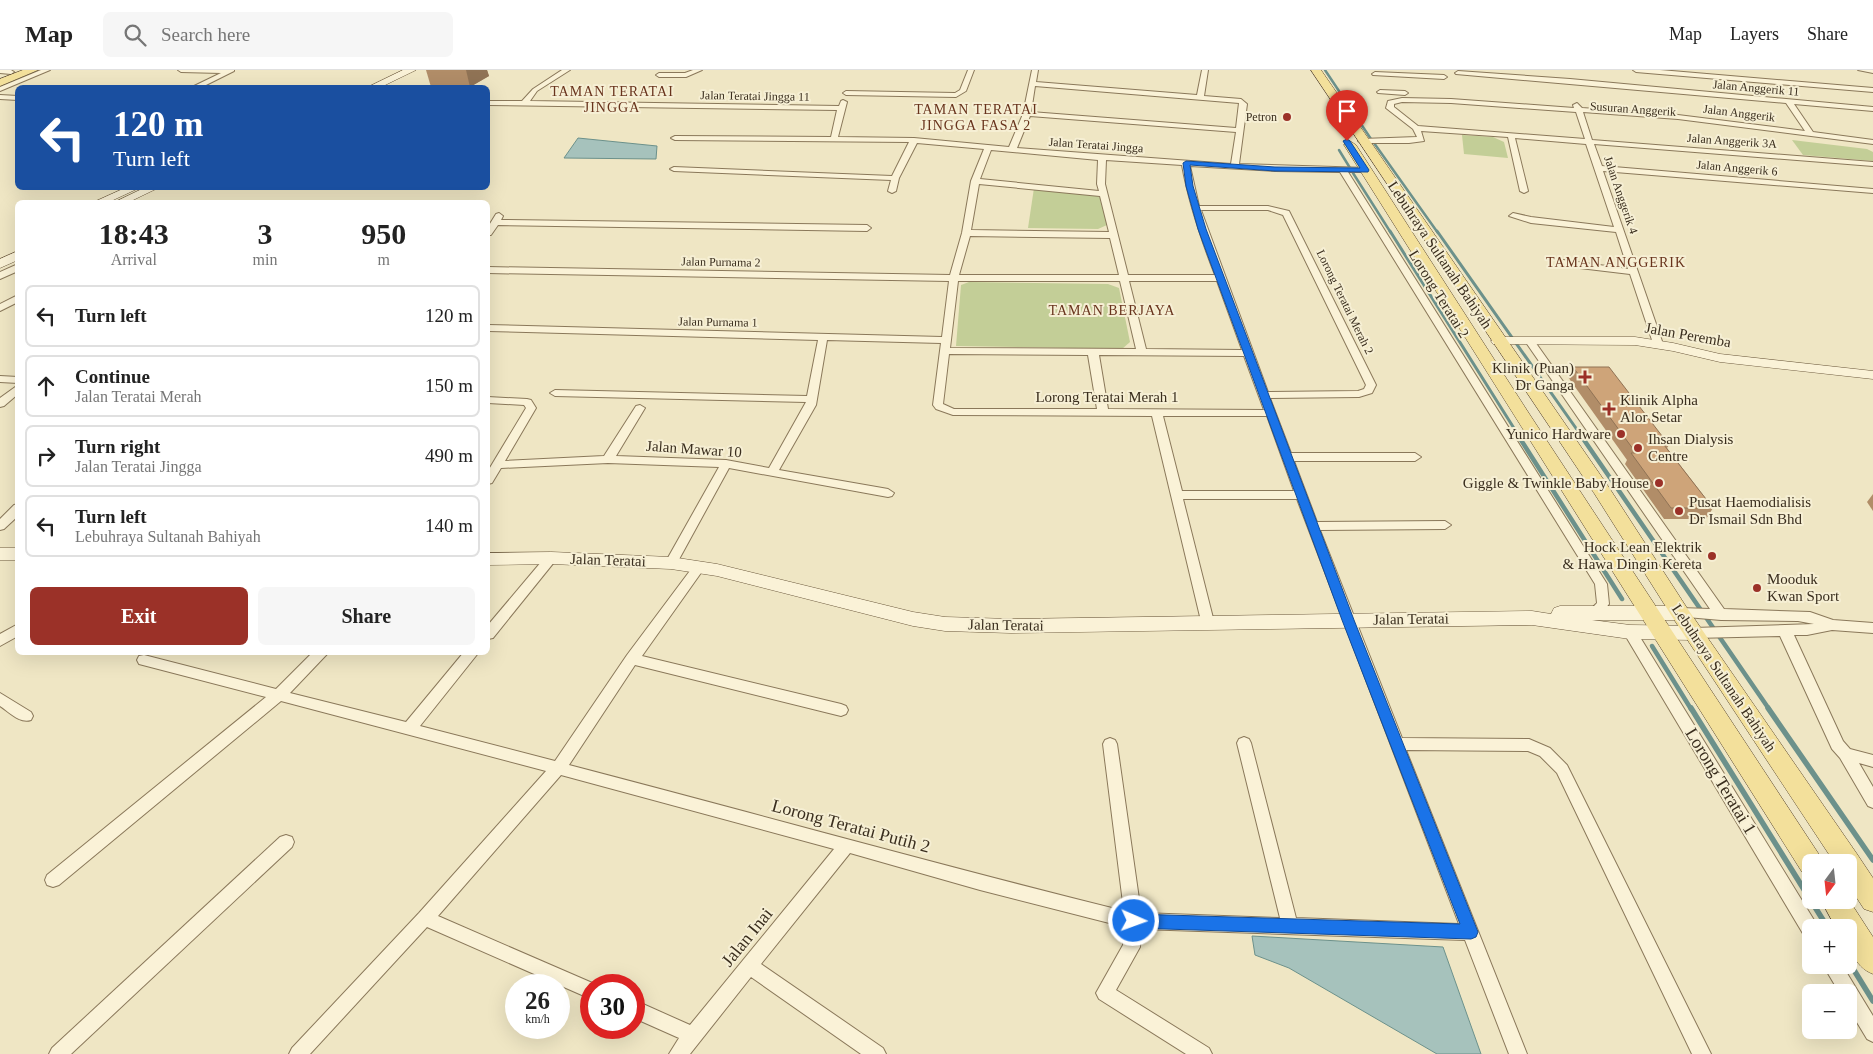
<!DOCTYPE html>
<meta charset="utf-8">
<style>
body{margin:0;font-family:Georgia,serif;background:#f6f6f6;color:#222;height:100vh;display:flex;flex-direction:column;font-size:19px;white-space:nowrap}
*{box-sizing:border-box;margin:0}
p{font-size:16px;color:#767676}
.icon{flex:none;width:28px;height:28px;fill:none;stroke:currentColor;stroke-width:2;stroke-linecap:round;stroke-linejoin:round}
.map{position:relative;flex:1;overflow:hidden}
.sheet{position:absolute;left:15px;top:130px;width:475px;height:455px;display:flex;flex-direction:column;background:#fff;border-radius:8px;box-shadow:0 5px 20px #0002}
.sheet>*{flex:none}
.top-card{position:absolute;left:15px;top:15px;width:475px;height:105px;border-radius:8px;box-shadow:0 5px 20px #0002;background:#1a4fa0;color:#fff;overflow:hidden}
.needle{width:32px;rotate:195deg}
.fabs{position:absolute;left:1802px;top:784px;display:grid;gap:10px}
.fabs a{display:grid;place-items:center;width:55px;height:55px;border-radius:8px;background:#fff;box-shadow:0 5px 20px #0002;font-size:25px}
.speed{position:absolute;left:505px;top:904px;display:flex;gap:10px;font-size:25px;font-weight:700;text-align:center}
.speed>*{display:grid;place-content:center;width:65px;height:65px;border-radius:50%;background:#fff;box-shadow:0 5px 20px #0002;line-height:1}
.speed small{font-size:12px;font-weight:400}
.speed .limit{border:8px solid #d22;background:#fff;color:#111}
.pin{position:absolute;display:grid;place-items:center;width:42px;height:42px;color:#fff;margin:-51px -21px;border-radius:50% 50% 50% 0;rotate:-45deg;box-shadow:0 0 5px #0007}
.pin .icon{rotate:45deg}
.me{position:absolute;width:55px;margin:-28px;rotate:92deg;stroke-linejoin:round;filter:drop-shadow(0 0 4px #0008)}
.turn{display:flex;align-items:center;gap:18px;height:105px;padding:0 15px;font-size:22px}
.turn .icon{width:65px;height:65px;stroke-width:2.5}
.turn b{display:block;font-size:35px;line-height:42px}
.eta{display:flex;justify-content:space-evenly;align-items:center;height:85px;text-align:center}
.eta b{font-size:30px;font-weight:700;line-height:35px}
.button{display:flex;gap:10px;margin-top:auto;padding:10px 15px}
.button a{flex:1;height:58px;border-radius:8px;background:#9b3128;color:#fff;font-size:20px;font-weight:700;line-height:58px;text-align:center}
.button a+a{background:#f6f6f6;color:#222}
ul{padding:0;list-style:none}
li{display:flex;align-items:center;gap:15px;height:62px;margin:0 10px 8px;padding:0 5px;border:2px solid #e0e0e0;border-radius:8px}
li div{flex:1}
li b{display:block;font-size:19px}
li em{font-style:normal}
header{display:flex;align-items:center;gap:30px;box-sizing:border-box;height:70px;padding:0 25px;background:#fff;border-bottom:1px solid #e0e0e0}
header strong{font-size:24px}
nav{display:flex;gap:28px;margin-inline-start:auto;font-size:18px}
.search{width:350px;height:45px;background:#f6f6f6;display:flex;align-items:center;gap:12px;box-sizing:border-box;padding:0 18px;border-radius:8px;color:#767676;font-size:19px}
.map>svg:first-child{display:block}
.green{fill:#c3ce97}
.water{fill:#a6c2bc;stroke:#6c918b}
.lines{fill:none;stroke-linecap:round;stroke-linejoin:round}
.stream-far3{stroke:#6c918b;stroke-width:2.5}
.stream-far2{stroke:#6c918b;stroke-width:3}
.stream-far1{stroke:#6c918b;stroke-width:4.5}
.stream{stroke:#6c918b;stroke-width:5.5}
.canal{fill:#a6c2bc;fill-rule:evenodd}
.street-casing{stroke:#8a785a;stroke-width:2}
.secondary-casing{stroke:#6c593d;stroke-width:1}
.primary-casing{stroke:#58452e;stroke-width:1}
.street{fill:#faf2d7;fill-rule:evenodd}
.secondary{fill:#faf2d7;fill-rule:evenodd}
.primary{fill:#f3e09b;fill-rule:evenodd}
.wall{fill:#b18d68}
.shaded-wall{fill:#907355}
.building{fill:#cea479;stroke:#907355}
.route{fill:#1a73e8;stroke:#114b97}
.poi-dot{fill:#9b3128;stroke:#f6efd4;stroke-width:2}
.labels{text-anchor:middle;stroke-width:4;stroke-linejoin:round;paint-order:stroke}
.far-street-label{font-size:12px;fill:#3a2e1e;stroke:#f6efd4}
.far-poi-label{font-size:12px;fill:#3a2e1e;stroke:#f6efd4;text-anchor:end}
.far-neighbourhood-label{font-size:14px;letter-spacing:1px;fill:#68331c;stroke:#f6efd4}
.street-label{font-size:15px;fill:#3a2e1e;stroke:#f6efd4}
.poi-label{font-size:15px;fill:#3a2e1e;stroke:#f6efd4;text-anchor:end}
.near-street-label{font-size:18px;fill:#3a2e1e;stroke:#f6efd4}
</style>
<header>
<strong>Map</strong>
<div class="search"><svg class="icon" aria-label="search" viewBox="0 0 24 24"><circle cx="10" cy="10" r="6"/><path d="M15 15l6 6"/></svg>Search here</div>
<nav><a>Map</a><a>Layers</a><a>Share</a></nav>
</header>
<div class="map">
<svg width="1873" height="984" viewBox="0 0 1873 984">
<rect width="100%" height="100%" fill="#efe6c4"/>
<g class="green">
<path d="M 1462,65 L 1493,67 L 1504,72 L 1508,88 L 1464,84 Z"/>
<path d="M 1792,70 L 1867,79 L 1873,82 L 1873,91 L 1803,85 Z"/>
<path d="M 1034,118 L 1099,125 L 1107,155 L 1098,159 L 1028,158 Z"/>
<path d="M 969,212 L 1108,214 L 1119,218 L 1130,272 L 1122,279 L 956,276 L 961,215 Z"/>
</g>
<g class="water">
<path d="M 578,68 L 657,76 L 656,89 L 564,88 Z"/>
<path d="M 1252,866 L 1443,877 L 1481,984 L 1437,984 L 1289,898 L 1255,885 Z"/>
</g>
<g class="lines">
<g class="stream-far3">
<path d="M 1325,0 L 1371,69"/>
<path d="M 1374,73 L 1438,163"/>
<path d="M 1339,80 L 1350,98"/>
<path d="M 1353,103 L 1391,163"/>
</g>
<g class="stream-far2">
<path d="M 1390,161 L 1522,371"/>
<path d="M 1437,161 L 1585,371"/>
</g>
<g class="stream-far1">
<path d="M 1521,370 L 1622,529"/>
<path d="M 1584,370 L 1769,639"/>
<path d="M 1652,576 L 1691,639"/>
</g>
<g class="stream">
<path d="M 1691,638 L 1828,858"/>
<path d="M 1768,638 L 1873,790"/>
<path d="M 1849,892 L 1873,931"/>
</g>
<path class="canal" d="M 33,0 L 43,0 L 0,18 L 0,13 Z"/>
<defs>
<g id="street">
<path d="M 0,0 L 11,0 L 14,2 L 11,4 L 0,3 Z"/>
<path d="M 41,0 L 50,0 L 0,21 L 0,17 Z"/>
<path d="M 178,0 L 234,0 L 234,1 L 200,18 L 190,18 L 221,3 L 181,2 Z"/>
<path d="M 562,0 L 570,0 L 537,21 L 530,31 L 839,36 L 841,31 L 843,30 L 847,32 L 838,67 L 914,68 L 1009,77 L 1023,44 L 1032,0 L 1038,0 L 1036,12 L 1197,25 L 1202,0 L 1208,0 L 1204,26 L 1241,29 L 1247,34 L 1239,94 L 1368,98 L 1368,102 L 1348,102 L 1607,514 L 1609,534 L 1599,546 L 1589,546 L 1587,543 L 1597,533 L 1595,514 L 1340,102 L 1275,101 L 1190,96 L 1199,136 L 1268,136 L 1289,141 L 1376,315 L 1372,323 L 1359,327 L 1270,328 L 1291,383 L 1415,383 L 1421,387 L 1415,391 L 1294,391 L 1317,452 L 1445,451 L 1451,455 L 1445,459 L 1320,460 L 1402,668 L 1529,669 L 1550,678 L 1567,695 L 1711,984 L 1692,984 L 1557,703 L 1540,686 L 1528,681 L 1406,680 L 1527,984 L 1509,984 L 1465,870 L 1141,859 L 1140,877 L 1116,920 L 1209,978 L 1212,984 L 1186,984 L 1099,929 L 1096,923 L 1123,875 L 1125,857 L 980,820 L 850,783 L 761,894 L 883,978 L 886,984 L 861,984 L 751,907 L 690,984 L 669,984 L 679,968 L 634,948 L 634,930 L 690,955 L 834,779 L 561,705 L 438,846 L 597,915 L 591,915 L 591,929 L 427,857 L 310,984 L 289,984 L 292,978 L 419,843 L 546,701 L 281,631 L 59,815 L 53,817 L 47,815 L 45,810 L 47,805 L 266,627 L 139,594 L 137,590 L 139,586 L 144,585 L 276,619 L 313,582 L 329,582 L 290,623 L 406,652 L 464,582 L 479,582 L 420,656 L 555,691 L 627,585 L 695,494 L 699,493 L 705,497 L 703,500 L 642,586 L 841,634 L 846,636 L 848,640 L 846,644 L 841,646 L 635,595 L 569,695 C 754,743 938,795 1124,841 L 1103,674 L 1105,670 L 1110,668 L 1115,670 L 1117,674 L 1141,843 L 1280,848 L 1237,673 L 1239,669 L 1244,667 L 1249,669 L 1251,673 L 1296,848 L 1459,854 L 1297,429 L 1183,429 L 1214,552 L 1212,555 L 1202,555 L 1152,346 L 953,345 L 936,339 L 933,335 L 941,273 L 827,270 L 816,335 L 779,400 L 888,419 L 894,423 L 892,426 L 888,427 L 729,398 L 677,493 L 671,497 L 665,493 L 719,397 L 608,393 L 501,398 L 492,413 L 488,414 L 488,401 L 526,338 L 524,335 L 488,333 L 488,327 L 527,329 L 531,330 L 536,338 L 505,391 L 604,386 L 636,336 L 640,335 L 645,338 L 616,386 L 726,390 L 769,398 L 806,332 L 555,326 L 550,323 L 555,320 L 807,326 L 818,270 L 488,261 L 488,255 L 942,267 L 949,211 L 488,203 L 488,197 L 950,205 L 962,163 L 971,111 L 984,79 L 917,73 L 899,108 L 896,121 L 892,123 L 888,121 L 891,110 L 674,101 L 670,99 L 674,97 L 892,106 L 909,72 L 675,70 L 671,68 L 675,66 L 831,67 L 837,40 L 488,35 L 488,31 L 522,31 L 533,19 ZM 1035,16 L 1239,33 L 1236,58 L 1031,42 ZM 1030,46 L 1236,62 L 1231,94 L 1017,78 ZM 991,80 L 1098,90 L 1097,114 L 1099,121 L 980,109 ZM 1106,90 L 1182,95 C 1189,134 1201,169 1215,205 L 1128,205 L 1105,114 ZM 979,114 L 1100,126 L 1109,162 L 971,160 ZM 1201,140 L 1268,140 L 1283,145 L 1366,315 L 1364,319 L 1358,321 L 1268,322 ZM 970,166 L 1110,168 L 1119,205 L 959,205 ZM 958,211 L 1120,211 L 1136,279 L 950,278 ZM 1129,211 L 1217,211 L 1242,280 L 1146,279 ZM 949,284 L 1088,285 L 1097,339 L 954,339 L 943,334 ZM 1099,285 L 1244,286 L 1264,340 L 1108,339 ZM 1163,346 L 1267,346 L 1294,421 L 1182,421 Z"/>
<path d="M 693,0 L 702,0 L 686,7 L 659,7 L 656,5 L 659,3 L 685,3 Z"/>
<path d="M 968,0 L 974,0 L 966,21 L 956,27 L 846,25 L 843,23 L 846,21 L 955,23 L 960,20 Z"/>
<path d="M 1633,0 L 1660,0 L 1873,18 L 1873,22 L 1636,2 Z"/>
<path d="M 1858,0 L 1873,0 L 1873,3 Z"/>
<path d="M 1458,1 L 1570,9 L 1873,37 L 1873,41 L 1794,34 L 1813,62 L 1873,70 L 1873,74 L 1678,49 L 1583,42 L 1592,70 L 1873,92 L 1873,96 L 1594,74 L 1602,96 L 1873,119 L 1873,123 L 1603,101 L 1663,274 L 1662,276 L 1654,276 L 1630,204 L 1563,196 L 1559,193 L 1563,190 L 1628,199 L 1616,162 L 1531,153 L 1509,146 L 1513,143 L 1531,147 L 1614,157 L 1586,74 L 1515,68 L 1528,121 L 1524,123 L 1520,121 L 1508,67 L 1421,61 L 1424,71 L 1409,73 L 1362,73 L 1358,71 L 1362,69 L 1417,67 L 1413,59 L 1386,38 L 1388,31 L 1402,28 L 1451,29 L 1574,38 L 1573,35 L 1577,33 L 1582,38 L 1678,45 L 1805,61 L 1786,33 L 1456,4 L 1455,3 ZM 1402,32 L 1451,33 L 1576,42 L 1585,69 L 1418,56 L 1394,37 L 1394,34 Z"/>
<path d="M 1375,2 L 1444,5 L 1447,7 L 1444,9 L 1373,5 L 1372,4 Z"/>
<path d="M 1380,20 L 1405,21 L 1408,23 L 1405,25 L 1378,23 L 1377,22 Z"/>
<path d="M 0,25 L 18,26 L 18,30 L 0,29 Z"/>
<path d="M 499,143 L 503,146 L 501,150 L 867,155 L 871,158 L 867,161 L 498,155 L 491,165 L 488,165 L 488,157 L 496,144 Z"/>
<path d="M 18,194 L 18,201 L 0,209 L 0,202 Z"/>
<path d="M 18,225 L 18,232 L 0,241 L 0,234 Z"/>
<path d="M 1530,268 L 1533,269 L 1724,539 L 1810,542 L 1833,550 L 1873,553 L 1873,563 L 1832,560 L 1807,565 L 1794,565 L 1843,671 L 1850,679 L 1873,685 L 1873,697 L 1859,693 L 1873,717 L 1873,738 L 1868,736 L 1840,688 L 1832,679 L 1780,566 L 1694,568 L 1689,566 L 1687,563 L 1689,560 L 1694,558 L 1814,554 L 1798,551 L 1721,550 L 1675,546 L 1673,543 L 1675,540 L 1680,538 L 1710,539 L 1525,271 Z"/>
<path d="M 0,306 L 18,307 L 18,313 L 0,312 Z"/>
<path d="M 18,315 L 18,324 L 4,336 L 0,337 L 0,328 Z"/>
<path d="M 18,434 L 18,446 L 4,459 L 0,460 L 0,449 L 14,435 Z"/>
<path d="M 551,484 L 557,488 L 555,491 L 493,568 L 488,569 L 488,555 L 547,485 Z"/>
<path d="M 18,554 L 18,566 L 0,576 L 0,564 Z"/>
<path d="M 1630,557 L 1635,559 L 1817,855 L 1818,858 L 1811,858 L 1811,869 L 1805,867 L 1625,565 L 1623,562 L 1625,559 Z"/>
<path d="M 0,623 L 31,642 L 33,646 L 31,650 C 20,654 9,642 0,636 Z"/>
<path d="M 286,765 L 292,767 L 294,772 L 292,777 L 71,984 L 49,984 L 52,978 L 280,767 Z"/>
<path d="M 1823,895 L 1842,895 L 1873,946 L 1873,972 L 1867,969 L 1849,939 L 1849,922 L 1839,922 Z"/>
</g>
<g id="secondary">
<path d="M 403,0 L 416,0 L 379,18 L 366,18 Z"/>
<path d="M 125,118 L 139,118 L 109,132 L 94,132 Z"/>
<path d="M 144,118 L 158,118 L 129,132 L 117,131 Z"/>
<path d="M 18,181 L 18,190 L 0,198 L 0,189 Z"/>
<path d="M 1498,267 L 1635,267 L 1673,273 L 1720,284 L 1873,301 L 1873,309 L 1720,292 L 1673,281 L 1635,275 L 1493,274 L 1491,271 Z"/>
<rect x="0" y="478" width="18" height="12"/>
<path d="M 551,482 L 671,487 L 717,494 L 913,542 L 945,547 L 1011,549 L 1532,541 L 1551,544 L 1554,538 L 1560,536 L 1680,536 L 1686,538 L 1689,543 L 1686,548 L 1680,550 L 1592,550 L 1630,555 L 1694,556 L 1701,558 L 1703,563 L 1701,568 L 1694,570 L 1630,569 L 1532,555 L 1011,563 L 945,561 L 913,556 L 717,506 L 671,499 L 551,494 L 488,495 L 488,483 Z"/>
</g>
<g id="primary">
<path d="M 23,0 L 38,0 L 0,16 L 0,9 Z"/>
<path d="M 1311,0 L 1321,0 L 1608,416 L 1687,538 L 1857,784 L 1873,808 L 1873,842 L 1864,839 L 1849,816 L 1849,792 L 1834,792 L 1673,548 L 1594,423 Z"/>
<path d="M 1350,71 L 1356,75 L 1530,345 L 1820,786 L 1823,792 L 1811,792 L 1811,805 L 1802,802 L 1344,75 Z"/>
<path d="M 1821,830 L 1849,830 L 1873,867 L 1873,904 C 1853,896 1849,877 1849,858 L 1836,858 Z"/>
</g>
</defs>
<use href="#street" class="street-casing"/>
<use href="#secondary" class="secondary-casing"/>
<use href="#primary" class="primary-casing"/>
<use href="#street" class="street"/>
<use href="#secondary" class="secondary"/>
<use href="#primary" class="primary"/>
</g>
<g class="wall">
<path d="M 426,0 L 487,0 L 489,6 L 470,17 L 431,17 Z"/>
<path d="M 1573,297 L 1669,375 L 1667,378 L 1713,438 L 1706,449 L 1664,449 L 1625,394 L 1627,390 L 1568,307 Z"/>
<path d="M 1873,424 L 1873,441 L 1867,432 Z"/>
</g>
<path class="shaded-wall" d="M 466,0 L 487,0 L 489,6 L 470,17 Z"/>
<path class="building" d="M 1573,297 L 1609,297 L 1669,375 L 1664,375 L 1713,438 L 1671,438 L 1631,383 L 1636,383 Z"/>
<path class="route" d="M 1347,69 L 1350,71 L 1369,100 L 1368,102 L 1275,101 L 1190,95 L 1193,116 L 1206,159 L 1354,550 L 1478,862 L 1476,867 L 1471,869 L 1134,858 L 1128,856 L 1126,851 L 1128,846 L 1134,844 L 1460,854 L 1342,550 L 1198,159 L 1186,116 L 1183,93 L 1186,91 L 1275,97 L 1360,98 L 1343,71 Z"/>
<g class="poi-dot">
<circle cx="1287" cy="47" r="5"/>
<path d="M1582.5 299.5h5v5h5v5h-5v5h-5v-5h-5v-5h5z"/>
<path d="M1606.5 331.5h5v5h5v5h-5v5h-5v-5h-5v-5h5z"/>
<circle cx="1621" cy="364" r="5"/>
<circle cx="1638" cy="378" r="5"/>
<circle cx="1659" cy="413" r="5"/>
<circle cx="1679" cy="441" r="5"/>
<circle cx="1712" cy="486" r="5"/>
<circle cx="1757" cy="518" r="5"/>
</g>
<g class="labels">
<g class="far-street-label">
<text transform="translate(1756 18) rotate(5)" y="4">Jalan Anggerik 11</text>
<text transform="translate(755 26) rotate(1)" y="4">Jalan Teratai Jingga 11</text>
<text transform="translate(1633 39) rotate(4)" y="4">Susuran Anggerik</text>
<text transform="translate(1739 43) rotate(7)" y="4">Jalan Anggerik</text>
<text transform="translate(1732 71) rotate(4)" y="4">Jalan Anggerik 3A</text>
<text transform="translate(1096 75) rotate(4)" y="4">Jalan Teratai Jingga</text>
<text transform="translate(1737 98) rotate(5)" y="4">Jalan Anggerik 6</text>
<text transform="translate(1621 125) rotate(71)" y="4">Jalan Anggerik 4</text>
<text transform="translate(721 192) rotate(1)" y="4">Jalan Purnama 2</text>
<text transform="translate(1345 232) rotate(64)" y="4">Lorong Teratai Merah 2</text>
<text transform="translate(718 252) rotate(1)" y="4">Jalan Purnama 1</text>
</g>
<g class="far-poi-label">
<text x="1277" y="51">Petron</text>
</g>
<g class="far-neighbourhood-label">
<text x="612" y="26">TAMAN TERATAI<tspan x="612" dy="16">JINGGA</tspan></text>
<text x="976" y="44">TAMAN TERATAI<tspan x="976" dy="16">JINGGA FASA 2</tspan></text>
<text x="1616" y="197">TAMAN ANGGERIK</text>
<text x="1112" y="245">TAMAN BERJAYA</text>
</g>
<g class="street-label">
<text transform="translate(1440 185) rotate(56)" y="5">Lebuhraya Sultanah Bahiyah</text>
<text transform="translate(1439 224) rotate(58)" y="5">Lorong Teratai 2</text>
<text transform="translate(1688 265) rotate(10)" y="5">Jalan Peremba</text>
<text x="1107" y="332">Lorong Teratai Merah 1</text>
<text transform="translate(694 379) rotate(4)" y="5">Jalan Mawar 10</text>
<text transform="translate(608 490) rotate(2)" y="5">Jalan Teratai</text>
<text transform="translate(1411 549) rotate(-1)" y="5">Jalan Teratai</text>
<text transform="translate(1006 555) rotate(1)" y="5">Jalan Teratai</text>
<text transform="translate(1724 608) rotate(56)" y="5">Lebuhraya Sultanah Bahiyah</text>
</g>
<g class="poi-label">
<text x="1574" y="303">Klinik (Puan)<tspan x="1574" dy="17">Dr Ganga</tspan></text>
<text x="1620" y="335" text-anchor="start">Klinik Alpha<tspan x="1620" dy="17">Alor Setar</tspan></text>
<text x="1611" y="369">Yunico Hardware</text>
<text x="1648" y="374" text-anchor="start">Ihsan Dialysis<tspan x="1648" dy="17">Centre</tspan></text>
<text x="1649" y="418">Giggle &amp; Twinkle Baby House</text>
<text x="1689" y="437" text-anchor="start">Pusat Haemodialisis<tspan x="1689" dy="17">Dr Ismail Sdn Bhd</tspan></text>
<text x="1702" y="482">Hock Lean Elektrik<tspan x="1702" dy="17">&amp; Hawa Dingin Kereta</tspan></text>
<text x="1767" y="514" text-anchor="start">Mooduk<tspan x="1767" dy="17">Kwan Sport</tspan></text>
</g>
<g class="near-street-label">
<text transform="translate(1721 711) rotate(59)" y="6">Lorong Teratai 1</text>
<text transform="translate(851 756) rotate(15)" y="6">Lorong Teratai Putih 2</text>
<text transform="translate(747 867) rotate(-51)" y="6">Jalan Inai</text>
</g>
</g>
</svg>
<div class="fabs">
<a><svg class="needle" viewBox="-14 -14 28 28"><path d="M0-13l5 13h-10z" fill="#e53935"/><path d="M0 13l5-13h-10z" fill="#767676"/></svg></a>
<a>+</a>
<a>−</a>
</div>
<div class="speed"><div>26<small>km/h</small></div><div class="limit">30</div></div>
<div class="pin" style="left:1347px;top:71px;background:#d93025"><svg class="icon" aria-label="arrive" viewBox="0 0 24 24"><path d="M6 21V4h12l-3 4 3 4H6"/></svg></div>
<svg class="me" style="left:1134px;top:851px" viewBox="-20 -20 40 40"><circle r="17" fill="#1a73e8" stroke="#fff" stroke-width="3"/><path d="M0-11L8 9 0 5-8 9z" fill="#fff"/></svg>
<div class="top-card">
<div class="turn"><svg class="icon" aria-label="left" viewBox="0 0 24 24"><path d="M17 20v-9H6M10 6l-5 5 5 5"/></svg><div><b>120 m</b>Turn left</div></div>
</div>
<section class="sheet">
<div class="eta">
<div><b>18:43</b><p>Arrival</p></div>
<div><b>3</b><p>min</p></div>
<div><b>950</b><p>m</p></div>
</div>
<ul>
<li><svg class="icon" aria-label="left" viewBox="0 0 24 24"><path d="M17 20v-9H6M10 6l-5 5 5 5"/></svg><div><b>Turn left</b></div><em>120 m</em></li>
<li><svg class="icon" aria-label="ahead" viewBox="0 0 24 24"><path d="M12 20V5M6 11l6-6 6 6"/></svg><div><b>Continue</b><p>Jalan Teratai Merah</p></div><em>150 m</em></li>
<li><svg class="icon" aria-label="right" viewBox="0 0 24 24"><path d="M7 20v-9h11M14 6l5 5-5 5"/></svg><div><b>Turn right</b><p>Jalan Teratai Jingga</p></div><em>490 m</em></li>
<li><svg class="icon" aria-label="left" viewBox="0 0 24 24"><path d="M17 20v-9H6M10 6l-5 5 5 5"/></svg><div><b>Turn left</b><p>Lebuhraya Sultanah Bahiyah</p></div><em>140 m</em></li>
</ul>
<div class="button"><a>Exit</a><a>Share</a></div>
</section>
</div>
